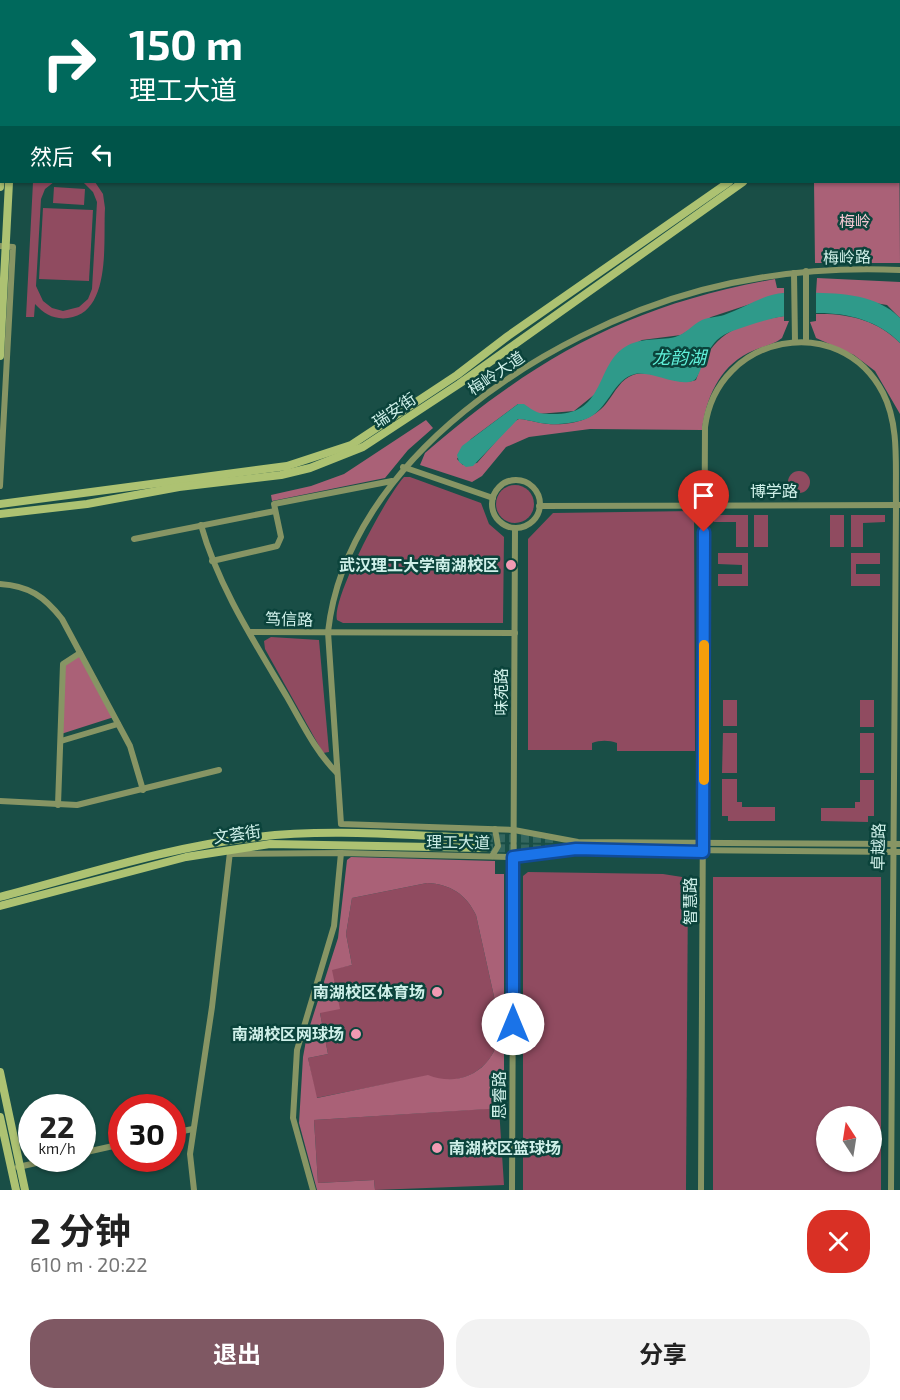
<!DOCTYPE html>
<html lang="zh">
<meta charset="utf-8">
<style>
body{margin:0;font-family:"Exo 2","Noto Sans SC",sans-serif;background:#f2f2f2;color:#222;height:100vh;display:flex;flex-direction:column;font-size:22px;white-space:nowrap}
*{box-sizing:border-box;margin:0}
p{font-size:20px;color:#767676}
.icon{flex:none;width:33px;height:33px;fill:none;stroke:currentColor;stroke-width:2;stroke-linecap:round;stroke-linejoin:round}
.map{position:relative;height:1190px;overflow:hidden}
.sheet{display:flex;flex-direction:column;background:#fff;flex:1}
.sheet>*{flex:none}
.guide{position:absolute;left:0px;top:0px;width:900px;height:183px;box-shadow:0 2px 4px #0004;background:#00695c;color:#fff;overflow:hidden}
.needle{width:39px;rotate:348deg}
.controls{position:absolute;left:816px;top:1106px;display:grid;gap:12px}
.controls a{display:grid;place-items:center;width:66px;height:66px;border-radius:50%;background:#fff;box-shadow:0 2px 4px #0004;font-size:30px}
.speed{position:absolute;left:18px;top:1094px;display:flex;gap:12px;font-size:30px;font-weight:700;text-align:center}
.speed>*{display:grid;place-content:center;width:78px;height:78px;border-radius:50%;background:#fff;box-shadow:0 2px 4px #0004;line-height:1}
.speed small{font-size:15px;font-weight:400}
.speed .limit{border:9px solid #d22;background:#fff;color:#111}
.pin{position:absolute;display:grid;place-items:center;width:51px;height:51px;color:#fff;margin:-62px -26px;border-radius:50% 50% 50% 0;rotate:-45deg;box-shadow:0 0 6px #0007}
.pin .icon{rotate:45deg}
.me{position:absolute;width:66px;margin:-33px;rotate:0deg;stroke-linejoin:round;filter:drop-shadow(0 0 4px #0008)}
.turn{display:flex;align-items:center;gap:21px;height:126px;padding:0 30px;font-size:27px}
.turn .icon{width:78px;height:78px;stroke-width:2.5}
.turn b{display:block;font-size:42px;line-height:51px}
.then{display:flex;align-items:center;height:57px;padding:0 30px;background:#0003;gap:12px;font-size:22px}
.round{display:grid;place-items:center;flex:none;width:63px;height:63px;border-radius:24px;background:#f2f2f2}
.head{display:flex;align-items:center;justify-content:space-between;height:102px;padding:0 30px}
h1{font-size:36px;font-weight:700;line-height:45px}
.primary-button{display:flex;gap:12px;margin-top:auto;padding:12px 30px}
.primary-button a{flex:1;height:69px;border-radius:24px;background:#7f5863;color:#fff;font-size:24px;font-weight:700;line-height:69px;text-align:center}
.primary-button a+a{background:#f2f2f2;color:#222}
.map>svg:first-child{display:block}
.green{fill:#904b60;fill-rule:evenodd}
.forest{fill:#aa6177;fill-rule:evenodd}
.water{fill:#2f9a8a}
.pier{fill:#194e46}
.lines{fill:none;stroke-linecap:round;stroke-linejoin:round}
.secondary-tunnel{stroke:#34665e;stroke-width:8;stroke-dasharray:8 4;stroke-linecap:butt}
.street{stroke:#879564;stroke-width:6}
.secondary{stroke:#adc272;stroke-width:8}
.primary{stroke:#c9e47c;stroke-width:9}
.secondary-bridge{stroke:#adc272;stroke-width:8}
.route-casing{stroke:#114b97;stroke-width:15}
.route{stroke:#1a73e8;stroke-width:10}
.slow{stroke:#f59e0b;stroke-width:10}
.poi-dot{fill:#f19ab3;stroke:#0b433b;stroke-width:2}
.labels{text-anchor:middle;stroke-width:5;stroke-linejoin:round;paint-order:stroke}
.park-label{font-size:16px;fill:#f3c7d2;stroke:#0b433b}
.street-label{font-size:16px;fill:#cff0e9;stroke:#0b433b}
.poi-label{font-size:16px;font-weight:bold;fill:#cff0e9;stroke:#0b433b;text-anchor:end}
.water-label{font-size:18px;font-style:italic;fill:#60f1da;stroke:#0b433b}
</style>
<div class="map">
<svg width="900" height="1190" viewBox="0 0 900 1190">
<rect width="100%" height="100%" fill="#194e46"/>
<g class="green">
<path d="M 33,182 L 54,182 L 45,189 L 41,199 L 36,286 L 43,301 L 52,308 L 63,311 L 79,307 L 88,299 L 92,289 L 97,202 L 93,192 L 83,182 L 95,182 L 103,194 L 105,208 C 103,240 112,313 68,318 C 55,320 44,314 35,304 L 34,317 L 26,317 Z"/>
<path d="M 54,187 L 85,189 L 84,205 L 53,203 Z"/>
<path d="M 43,208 L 93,210 L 89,281 L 39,279 Z"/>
<circle cx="799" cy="482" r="11"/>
<path d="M 404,477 L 410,477 L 481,503 L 489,524 L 504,537 L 503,623 L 343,623 L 337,620 C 331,599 387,495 404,477 Z"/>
<circle cx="515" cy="504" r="19"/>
<path d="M 694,511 L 695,751 L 617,751 L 617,743 C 609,740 600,740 592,743 L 592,750 L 528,750 L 528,539 L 553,513 Z"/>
<path d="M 714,515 L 748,515 L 748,547 L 736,547 L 736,522 L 714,522 Z"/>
<rect x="754" y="515" width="14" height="32"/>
<rect x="830" y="515" width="14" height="32"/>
<path d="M 851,515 L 885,515 L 885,522 L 863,523 L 863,547 L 851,547 Z"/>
<path d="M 718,553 L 748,553 L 748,586 L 718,586 L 718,574 L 742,574 L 742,565 L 718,564 Z"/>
<path d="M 851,553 L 880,553 L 880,564 L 856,564 L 856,574 L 880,574 L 880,586 L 851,586 Z"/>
<path d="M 271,637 L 319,640 L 329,752 L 323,753 L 265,649 L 264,641 Z"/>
<rect x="723" y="700" width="14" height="26"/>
<rect x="860" y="700" width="14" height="27"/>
<path d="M 723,733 L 737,733 L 737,773 L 722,773 Z"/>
<rect x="860" y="733" width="14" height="40"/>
<path d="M 722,779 L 737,779 L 737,802 L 742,802 L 742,807 L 775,807 L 775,821 L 728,821 L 728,816 L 722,816 Z"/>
<path d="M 860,780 L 874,780 L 874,816 L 868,816 L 868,822 L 821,821 L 821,808 L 855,808 L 855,802 L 860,802 Z"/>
<path d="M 528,872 L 663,874 L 682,877 L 688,882 L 686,1190 L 523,1190 L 523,876 Z"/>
<path d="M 713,877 L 881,877 L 881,1190 L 713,1190 ZM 826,1116 L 872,1116 L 872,1161 L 826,1161 Z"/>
<path d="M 427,883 C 450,884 466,894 476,915 L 499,1019 C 504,1061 467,1091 427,1076 L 316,1098 L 308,1058 L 328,1054 L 320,1013 L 332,969 L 352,965 L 346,934 L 352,898 Z"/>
<path d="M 499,1108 L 504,1185 L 375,1190 L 374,1180 L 318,1183 L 314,1120 Z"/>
</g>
<g class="forest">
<path d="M 899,97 L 900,263 L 815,263 L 814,182 L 898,182 Z"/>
<path d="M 817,278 L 900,282 L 900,318 L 887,305 L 816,293 Z"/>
<path d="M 775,279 L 777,288 L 784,288 L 784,293 L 711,317 L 681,335 L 642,340 L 619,352 L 595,394 L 574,411 L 538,414 L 518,404 L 471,439 L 457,459 L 463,465 L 477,463 L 513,422 L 519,419 C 525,419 530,421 536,422 C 561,428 593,423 608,401 C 615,392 621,379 633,375 C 653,368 676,387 696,380 C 712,332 736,324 784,316 L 784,321 L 789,321 L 782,338 C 772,346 759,347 748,353 C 719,368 706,398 702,430 L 590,429 L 529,437 L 506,447 L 482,476 L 472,482 L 420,465 L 425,453 C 536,357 630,305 775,279 Z"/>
<path d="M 816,314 C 847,313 878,320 900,343 L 900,414 L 875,371 L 854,355 L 816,338 L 810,322 L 816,321 Z"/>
<path d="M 426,420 L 433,428 L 408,450 L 385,478 L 272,501 L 271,495 L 311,486 L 344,474 Z"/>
<path d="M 80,653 L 114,717 L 61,734 L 63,664 Z"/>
<path d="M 351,857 L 495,861 L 495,874 L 504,874 L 504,1108 L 314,1120 L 318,1183 L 374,1180 L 375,1190 L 317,1190 L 299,1123 L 303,1057 L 307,1035 L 338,938 L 347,860 ZM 427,883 C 450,884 466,894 476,915 L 499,1019 C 504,1061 467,1091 428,1075 L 317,1098 L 308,1058 L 328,1054 L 320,1013 L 340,1009 L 332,970 L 352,965 L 346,934 L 352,898 Z"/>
</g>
<path class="water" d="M 784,293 C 822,293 872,289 900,318 L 900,343 C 862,304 797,309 750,325 C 738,329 726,332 717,340 C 704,352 700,379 693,381 C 677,387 652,371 635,374 C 613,379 608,411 586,419 C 571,424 551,426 536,422 C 530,421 525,419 518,419 L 473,466 L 466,467 L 459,462 L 457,455 L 462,446 L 518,404 L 524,404 C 538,414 539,414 557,414 C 605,413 596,365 625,347 C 641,337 658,341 675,337 C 686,334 692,325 702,320 C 709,317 717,317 724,315 C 744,308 763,294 784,293 Z"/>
<path class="pier" d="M 784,290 L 816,290 L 816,317 L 784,319 Z"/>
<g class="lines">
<g class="secondary-tunnel">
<path d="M 485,838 L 555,839"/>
<path d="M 485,848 L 566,849"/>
</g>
<g class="street">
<path d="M 700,0 L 703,2"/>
<path d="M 794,2 L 795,0"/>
<path d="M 0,246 L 13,247 L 0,486"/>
<path d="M 900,270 C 833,267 767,273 702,290 C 547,331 347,459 328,632 L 341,824 L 514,830 L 578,842 L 900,844"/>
<path d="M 806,271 L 806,342"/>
<path d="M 794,273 L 795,342"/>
<path d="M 403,467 L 493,498"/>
<circle cx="516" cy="504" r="24"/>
<path d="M 539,506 L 900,505"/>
<path d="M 201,525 C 218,586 255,643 287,697 C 302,723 316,752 337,773"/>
<path d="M 134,539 L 275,511"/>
<path d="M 212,561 L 277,546 L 281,537 L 274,504 L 392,481"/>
<path d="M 0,584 C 29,586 44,596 62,619 L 130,746 L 143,790"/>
<path d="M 250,632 L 515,633"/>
<path d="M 61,741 L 118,724"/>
<path d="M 0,801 L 77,805 L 219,770"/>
<path d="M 58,805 L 63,664 L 80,653"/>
<path d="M 230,854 L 341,853 L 513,857 L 576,849 L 900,852"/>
<path d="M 492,856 L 498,846 L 495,829"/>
<path d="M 172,1133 L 193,1129"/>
<path d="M 82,1153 L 122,1144"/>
<path d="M 18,1167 L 59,1158"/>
<path d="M 194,1190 L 190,1154 L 212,1007 L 230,852"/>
<path d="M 313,1190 L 293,1118 L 297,1050 L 334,926 L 341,853"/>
<path d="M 512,1190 L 515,528"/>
<path d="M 701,1190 L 705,427 C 717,334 840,310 883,393 C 900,426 895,468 896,505 L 891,1190"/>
</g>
<g class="secondary">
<path d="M 9,2 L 9,0"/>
<path d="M 19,2 L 19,0"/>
<path d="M 875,2 L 876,0"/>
<path d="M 886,2 L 887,0"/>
<path d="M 0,187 L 2,156"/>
<path d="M 0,504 L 287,466 L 351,445 L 457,375 L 508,336 L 729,182"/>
<path d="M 0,514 L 87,504 L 179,487 L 281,475 L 310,468 L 363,447 L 459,384 L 743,182"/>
<path d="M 0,897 C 84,875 171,846 257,837 C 332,828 410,836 485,838"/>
<path d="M 0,906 L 186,857 L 270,844 L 485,848"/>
<path d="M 0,1072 L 25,1190"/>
<path d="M 0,1117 L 16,1190"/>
</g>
<path class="primary" d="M 898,2 L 900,1"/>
<path class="secondary-bridge" d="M 0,356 L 9,182"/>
</g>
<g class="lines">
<defs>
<path id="route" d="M 513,1024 L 513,857 L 576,849 L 703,852 L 704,532"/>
</defs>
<use href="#route" class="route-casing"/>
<use href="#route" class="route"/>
<path class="slow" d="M 704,645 L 704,780"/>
</g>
<g class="poi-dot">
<circle cx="511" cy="565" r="6"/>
<circle cx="437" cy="992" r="6"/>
<circle cx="356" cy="1034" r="6"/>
<circle cx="437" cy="1148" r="6"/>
</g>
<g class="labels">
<g class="park-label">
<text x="855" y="227">梅岭</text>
</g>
<g class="street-label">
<text transform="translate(847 257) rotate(-1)" y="6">梅岭路</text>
<text transform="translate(496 373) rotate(-34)" y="6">梅岭大道</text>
<text transform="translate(394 410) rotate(-34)" y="6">瑞安街</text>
<text x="774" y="497">博学路</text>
<text transform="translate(289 619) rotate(1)" y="6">笃信路</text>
<text transform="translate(501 692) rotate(-90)" y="6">味苑路</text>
<text transform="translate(237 834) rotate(-8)" y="6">文荟街</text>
<text transform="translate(458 842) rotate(1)" y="6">理工大道</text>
<text transform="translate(878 847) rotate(-89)" y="6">卓越路</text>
<text transform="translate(690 901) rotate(-90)" y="6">智慧路</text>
<text transform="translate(499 1095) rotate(-90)" y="6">思睿路</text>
</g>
<g class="poi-label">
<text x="499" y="571">武汉理工大学南湖校区</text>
<text x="425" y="998">南湖校区体育场</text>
<text x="344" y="1040">南湖校区网球场</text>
<text x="449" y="1154" text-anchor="start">南湖校区篮球场</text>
</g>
<g class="water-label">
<text x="679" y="364">龙韵湖</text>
</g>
</g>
</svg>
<div class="controls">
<a><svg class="needle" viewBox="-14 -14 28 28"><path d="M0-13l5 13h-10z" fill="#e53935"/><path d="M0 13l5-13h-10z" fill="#767676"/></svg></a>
</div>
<div class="speed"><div>22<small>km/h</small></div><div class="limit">30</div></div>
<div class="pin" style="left:704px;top:532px;background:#d93025"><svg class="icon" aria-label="arrive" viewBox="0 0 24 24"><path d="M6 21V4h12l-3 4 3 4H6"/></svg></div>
<svg class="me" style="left:513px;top:1024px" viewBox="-20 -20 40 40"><circle r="19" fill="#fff"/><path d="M0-13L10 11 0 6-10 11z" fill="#1a73e8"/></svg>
<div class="guide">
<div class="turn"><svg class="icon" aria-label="right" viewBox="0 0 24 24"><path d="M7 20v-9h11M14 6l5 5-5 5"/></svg><div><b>150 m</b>理工大道</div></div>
<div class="then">然后<svg class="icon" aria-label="left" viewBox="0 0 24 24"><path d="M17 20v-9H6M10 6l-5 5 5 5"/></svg></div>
</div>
</div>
<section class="sheet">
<div class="head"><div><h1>2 分钟</h1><p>610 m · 20:22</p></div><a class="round" style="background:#d93025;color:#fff"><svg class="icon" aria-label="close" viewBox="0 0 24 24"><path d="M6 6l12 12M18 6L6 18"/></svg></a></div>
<div class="primary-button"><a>退出</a><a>分享</a></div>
</section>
